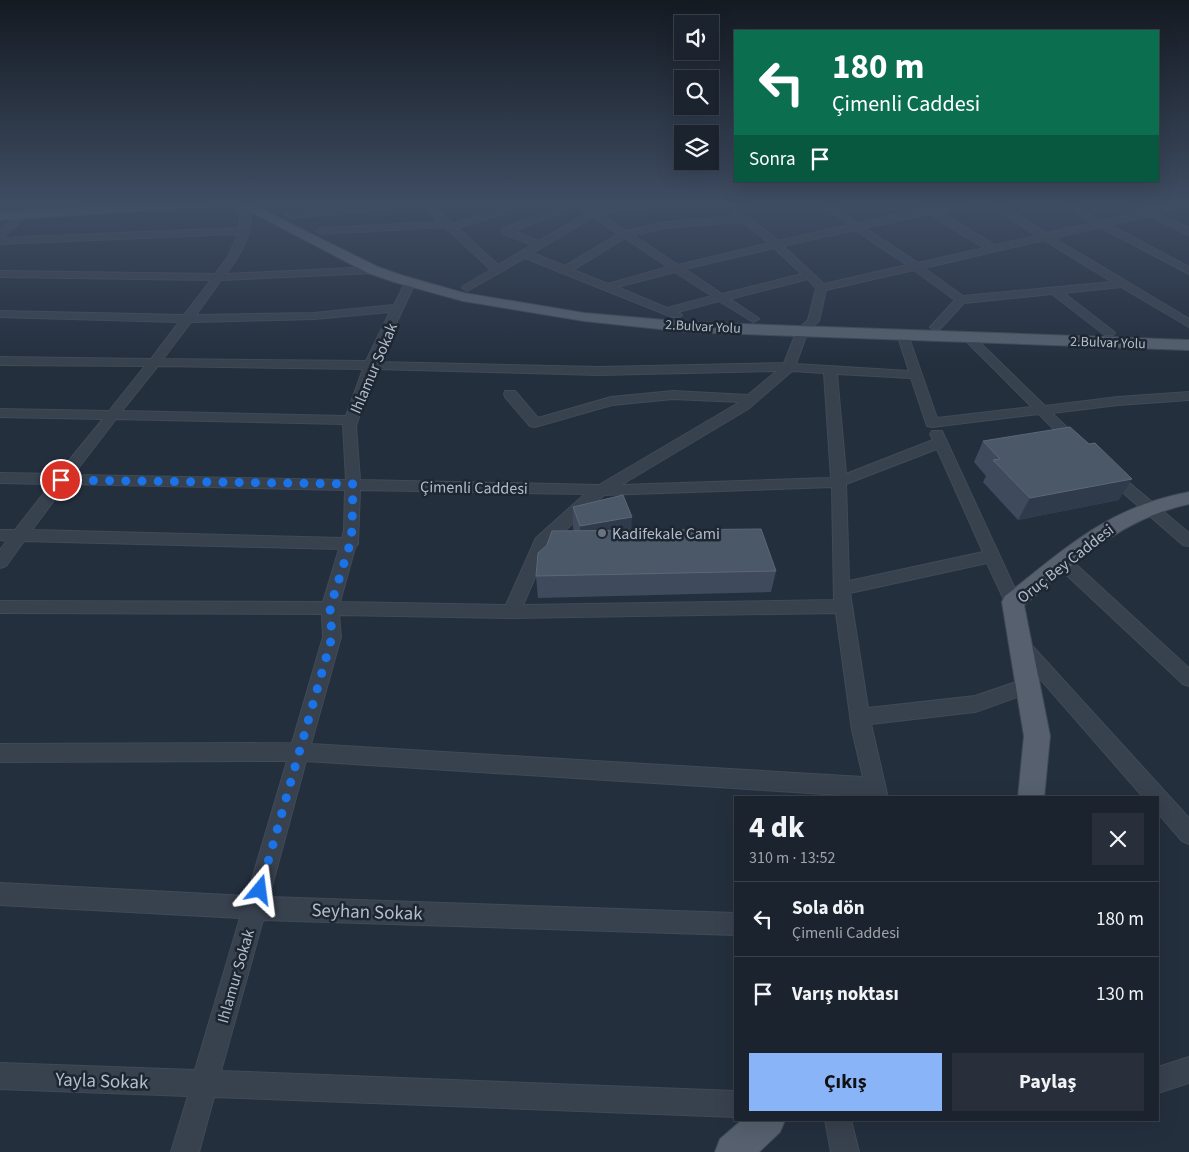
<!DOCTYPE html>
<html lang="tr">
<meta charset="utf-8">
<style>
body{margin:0;font-family:"Source Sans 3",sans-serif;background:#282f3a;color:#f1f3f6;height:100vh;display:flex;flex-direction:column;font-size:19px;white-space:nowrap}
*{box-sizing:border-box;margin:0}
p{font-size:16px;color:#a0a4aa}
.icon{flex:none;width:28px;height:28px;fill:none;stroke:currentColor;stroke-width:2;stroke-linecap:round;stroke-linejoin:round}
.map{position:relative;flex:1;overflow:hidden}
.panel{position:absolute;left:734px;top:796px;width:425px;height:325px;display:flex;flex-direction:column;background:#1b232e;border-radius:0px;box-shadow:0 5px 20px #0002,0 0 0 1px #39404a}
.panel>*{flex:none}
.top-card{position:absolute;left:734px;top:30px;width:425px;height:152px;border-radius:0px;box-shadow:0 5px 20px #0002,0 0 0 1px #39404a;background:#0b6e4f;color:#fff;overflow:hidden}
.buttons{position:absolute;left:674px;top:15px;display:grid;gap:10px}
.buttons a{display:grid;place-items:center;width:45px;height:45px;border-radius:0px;background:#1b232e;box-shadow:0 5px 20px #0002,0 0 0 1px #39404a;font-size:25px}
.pin{position:absolute;display:grid;place-items:center;width:42px;height:42px;color:#fff;margin:-21px;border:2px solid #fff;border-radius:50%;box-shadow:0 1px 5px #0007}
.me{position:absolute;width:55px;margin:-28px;rotate:16deg;stroke-linejoin:round;filter:drop-shadow(0 0 4px #0008)}
.turn{display:flex;align-items:center;gap:18px;height:105px;padding:0 15px;font-size:22px}
.turn .icon{width:65px;height:65px;stroke-width:2.5}
.turn b{display:block;font-size:35px;line-height:42px}
.then{display:flex;align-items:center;height:48px;padding:0 15px;background:#0003;gap:10px;font-size:19px}
.round{display:grid;place-items:center;flex:none;width:52px;height:52px;border-radius:0px;background:#282f3a}
.headline{display:flex;align-items:center;justify-content:space-between;height:85px;padding:0 15px}
h1{font-size:30px;font-weight:700;line-height:38px}
.action{display:flex;gap:10px;margin-top:auto;padding:10px 15px}
.action a{flex:1;height:58px;border-radius:0px;background:#8ab4f8;color:#111;font-size:20px;font-weight:700;line-height:58px;text-align:center}
.action a+a{background:#282f3a;color:#f1f3f6}
ul{padding:0;list-style:none}
li{display:flex;align-items:center;gap:15px;height:75px;padding:0 15px;border-top:1px solid #39404a}
li div{flex:1}
li b{display:block;font-size:19px}
li em{font-style:normal}
.map>svg:first-child{display:block}
.lines{fill:none;stroke-linecap:round;stroke-linejoin:round}
.minor-casing{stroke:#414a57;stroke-width:2}
.major-casing{stroke:#414a57;stroke-width:2}
.minor{fill:#38414e;fill-rule:evenodd}
.major{fill:#56606e;fill-rule:evenodd}
.wall{fill:#3f4b5c}
.shaded-wall{fill:#2f3b4b}
.building{fill:#4b5868;stroke:#5c6777}
.route{stroke:#1a73e8;stroke-width:9;stroke-dasharray:0 16.2}
.worship-dot{fill:#6b7280;stroke:#1d2633;stroke-width:2}
.labels{text-anchor:middle;stroke-width:5;stroke-linejoin:round;paint-order:stroke}
.far-street-label{font-size:14px;fill:#b4bcc9;stroke:#1d2633}
.street-label{font-size:16px;fill:#b4bcc9;stroke:#1d2633}
.poi-label{font-size:16px;fill:#b4bcc9;stroke:#1d2633;text-anchor:start}
.near-street-label{font-size:19px;fill:#b4bcc9;stroke:#1d2633}
</style>
<div class="map">
<svg width="1189" height="1152" viewBox="0 0 1189 1152">
<rect width="100%" height="100%" fill="#242f3e"/>
<g class="lines">
<defs>
<g id="minor">
<path d="M 33,203 L 43,203 L 3,237 L 0,238 L 0,230 Z"/>
<path d="M 232,203 L 241,203 C 244,206 247,209 249,212 C 257,229 236,261 226,274 L 373,267 L 378,270 L 373,273 L 221,280 L 196,315 L 314,313 L 394,305 L 405,283 L 410,280 L 415,283 L 378,362 L 599,367 L 784,363 L 797,330 L 808,320 L 816,288 L 808,279 L 730,299 L 757,317 L 759,319 L 753,322 L 719,301 L 678,312 L 682,315 L 680,317 L 672,317 L 525,258 L 467,291 L 462,288 L 463,286 L 491,270 L 445,227 L 321,234 L 316,231 L 321,228 L 439,222 L 424,207 L 289,218 L 284,215 L 289,212 L 407,203 L 430,203 L 453,224 L 517,203 L 530,203 L 529,205 L 458,228 L 498,265 L 532,245 L 502,233 L 502,229 L 569,203 L 584,203 L 595,210 L 620,205 L 733,203 L 729,206 L 620,211 L 601,214 L 626,231 L 665,222 L 736,217 L 730,212 L 735,209 L 764,229 L 778,241 L 849,225 L 818,203 L 828,203 L 858,223 L 922,209 L 920,207 L 925,204 L 932,207 L 953,203 L 969,203 L 968,205 L 939,211 L 995,245 L 1037,236 L 986,203 L 996,203 L 1047,233 L 1092,223 L 1057,203 L 1067,203 L 1102,221 L 1142,212 L 1127,203 L 1138,203 L 1152,210 L 1189,203 L 1189,207 L 1159,214 L 1189,228 L 1189,235 L 1149,216 L 1110,225 L 1189,267 L 1189,274 L 1100,227 L 1054,238 L 1189,319 L 1189,327 L 1121,287 L 1064,293 L 1113,331 L 1115,333 L 1113,335 L 1105,335 L 1052,294 L 964,303 L 940,329 L 932,329 L 930,327 L 932,325 L 955,300 L 914,270 L 826,290 L 819,321 L 808,331 L 796,364 L 909,371 L 897,334 L 899,332 L 907,332 L 937,418 L 1032,407 L 962,337 L 968,333 L 972,335 L 1045,406 L 1118,397 L 1189,392 L 1189,400 L 1118,405 L 1052,413 L 1081,441 L 1083,444 L 1076,448 L 1071,447 L 1039,414 L 932,427 L 927,426 L 911,378 L 837,374 L 846,474 L 933,440 L 930,434 L 932,431 L 942,431 L 1021,602 L 1019,606 L 1013,608 L 1007,606 L 987,563 L 850,593 L 868,708 L 975,696 L 1028,678 L 1034,681 L 1037,686 L 1034,691 L 975,712 L 871,724 L 888,798 L 306,761 L 269,897 L 735,913 L 735,935 L 263,920 L 221,1071 L 735,1091 L 735,1117 L 214,1097 L 199,1152 L 171,1152 L 188,1096 L 0,1089 L 0,1063 L 195,1070 L 240,918 L 0,905 L 0,883 L 247,896 L 287,761 L 0,762 L 0,744 L 292,743 L 323,637 L 322,614 L 0,613 L 0,601 L 323,602 L 339,549 L 24,541 L 6,566 L 0,568 L 0,550 L 7,541 L 0,540 L 0,530 L 15,530 L 51,484 L 0,483 L 0,473 L 58,474 L 103,419 L 0,417 L 0,409 L 109,411 L 145,366 L 0,365 L 0,357 L 151,359 L 179,322 L 0,317 L 0,311 L 184,315 L 211,280 L 0,277 L 0,271 L 215,274 L 228,257 L 238,234 L 0,244 L 0,238 L 239,228 L 240,214 ZM 577,206 L 587,213 L 539,241 L 514,231 ZM 929,214 L 984,248 L 918,263 L 865,228 ZM 593,217 L 618,234 L 565,266 L 533,253 ZM 743,222 L 769,243 L 678,265 L 633,235 L 665,228 ZM 855,230 L 907,265 L 824,284 L 783,246 ZM 625,238 L 668,267 L 608,284 L 573,270 ZM 1044,240 L 1112,282 L 963,296 L 924,268 ZM 774,248 L 802,274 L 722,294 L 685,269 ZM 675,272 L 712,296 L 667,308 L 617,287 ZM 390,312 L 366,361 L 163,359 L 191,322 L 314,319 ZM 158,366 L 363,369 L 346,416 L 122,411 ZM 375,369 L 599,375 L 777,371 L 748,395 L 673,391 L 611,397 L 538,418 L 515,391 L 505,391 L 504,394 L 505,397 L 530,426 L 535,427 L 612,405 L 673,399 L 740,402 L 599,485 L 360,480 L 356,426 ZM 792,371 L 824,373 L 831,478 L 621,485 L 748,409 ZM 116,419 L 343,424 L 346,480 L 73,475 ZM 937,449 L 983,552 L 849,581 L 846,484 ZM 66,484 L 345,490 L 344,530 L 342,538 L 32,530 ZM 832,487 L 834,600 L 523,605 L 549,545 L 604,495 ZM 360,490 L 585,494 L 536,538 L 506,605 L 340,602 L 355,548 L 358,544 ZM 836,613 L 852,730 L 863,777 L 311,744 L 341,637 L 339,615 L 512,618 Z"/>
<path d="M 1110,469 L 1115,471 L 1189,533 L 1189,546 L 1183,545 L 1105,477 L 1103,474 L 1105,471 Z"/>
<path d="M 1063,556 L 1069,558 L 1189,668 L 1189,686 L 1183,684 L 1057,566 L 1055,562 L 1057,558 Z"/>
<path d="M 1020,637 L 1026,639 L 1189,818 L 1189,844 L 1182,841 L 1158,813 L 1158,798 L 1144,798 L 1014,649 L 1011,644 L 1014,639 Z"/>
<path d="M 1189,1057 L 1189,1083 L 1158,1093 L 1158,1067 Z"/>
<path d="M 825,1120 L 851,1120 L 859,1152 L 831,1152 Z"/>
</g>
<g id="major">
<path d="M 153,203 L 213,203 L 207,207 L 0,220 L 0,212 Z"/>
<path d="M 234,203 L 249,203 L 378,267 L 404,276 L 464,293 L 584,313 L 688,322 L 1189,340 L 1189,350 L 688,332 L 584,321 L 463,301 L 394,282 L 368,273 Z"/>
<path d="M 1189,492 L 1189,504 C 1123,518 1075,562 1024,605 L 1050,736 L 1044,798 L 1018,798 L 1024,736 L 1002,602 L 1005,596 C 1067,547 1109,507 1189,492 Z"/>
<path d="M 742,1120 L 785,1120 L 780,1132 L 759,1152 L 715,1152 L 720,1139 Z"/>
</g>
</defs>
<use href="#minor" class="minor-casing"/>
<use href="#major" class="major-casing"/>
<use href="#minor" class="minor"/>
<use href="#major" class="major"/>
</g>
<g class="wall">
<path d="M 983,441 L 1119,500 L 1018,520 L 983,482 L 986,476 L 974,462 Z"/>
<path d="M 573,507 L 631,530 L 776,571 L 771,592 L 538,598 L 536,576 L 574,531 L 573,528 Z"/>
</g>
<g class="shaded-wall">
<path d="M 394,203 L 414,203 L 394,206 Z"/>
<path d="M 1132,479 L 1119,500 L 1018,520 L 1030,498 Z"/>
<path d="M 632,517 L 631,538 L 580,548 L 580,526 Z"/>
</g>
<g class="building">
<path d="M 1070,427 L 1089,444 L 1095,443 L 1132,479 L 1030,498 L 993,460 L 1000,459 L 983,441 Z"/>
<path d="M 623,495 L 632,517 L 580,526 L 573,507 Z"/>
<path d="M 761,529 L 776,571 L 536,576 L 538,553 L 547,545 L 552,531 Z"/>
</g>
<linearGradient id="sky" x2="0" y2="1"><stop stop-color="#141a22"/><stop offset="0.56" stop-color="#3f4d63"/><stop offset="1" stop-color="#3f4d63" stop-opacity="0"/></linearGradient>
<rect width="1189" height="364" fill="url(#sky)"/>
<g class="lines">
<path class="route" d="M 61,480 L 353,484 L 352,530 L 350,544 L 330,608 L 332,637 L 260,890"/>
</g>
<circle class="worship-dot" cx="602" cy="533" r="5"/>
<g class="labels">
<g class="far-street-label">
<text transform="translate(703 326) rotate(3)" y="5">2.Bulvar Yolu</text>
<text transform="translate(1108 342) rotate(2)" y="5">2.Bulvar Yolu</text>
</g>
<g class="street-label">
<text transform="translate(373 368) rotate(-67)" y="6">Ihlamur Sokak</text>
<text transform="translate(474 487) rotate(1)" y="6">Çimenli Caddesi</text>
<text transform="translate(1065 563) rotate(-38)" y="6">Oruç Bey Caddesi</text>
<text transform="translate(235 976) rotate(-74)" y="6">Ihlamur Sokak</text>
</g>
<g class="poi-label">
<text x="612" y="539">Kadifekale Cami</text>
</g>
<g class="near-street-label">
<text transform="translate(367 911) rotate(2)" y="7">Seyhan Sokak</text>
<text transform="translate(102 1080) rotate(2)" y="7">Yayla Sokak</text>
</g>
</g>
</svg>
<div class="buttons">
<a><svg class="icon" aria-label="sound" viewBox="0 0 24 24"><path d="M4 9h4l5-4v14l-5-4H4zM17 9q2 3 0 6"/></svg></a>
<a><svg class="icon" aria-label="search" viewBox="0 0 24 24"><circle cx="10" cy="10" r="6"/><path d="M15 15l6 6"/></svg></a>
<a><svg class="icon" aria-label="layers" viewBox="0 0 24 24"><path d="M12 4l9 5-9 5-9-5zM3 14l9 5 9-5"/></svg></a>
</div>
<div class="pin" style="left:61px;top:480px;background:#d93025"><svg class="icon" aria-label="arrive" viewBox="0 0 24 24"><path d="M6 21V4h12l-3 4 3 4H6"/></svg></div>
<svg class="me" style="left:260px;top:890px" viewBox="-20 -20 40 40"><path d="M0-17L14 15 0 8-14 15z" fill="#1a73e8" stroke="#fff" stroke-width="4"/></svg>
<div class="top-card">
<div class="turn"><svg class="icon" aria-label="left" viewBox="0 0 24 24"><path d="M17 20v-9H6M10 6l-5 5 5 5"/></svg><div><b>180 m</b>Çimenli Caddesi</div></div>
<div class="then">Sonra<svg class="icon" aria-label="arrive" viewBox="0 0 24 24"><path d="M6 21V4h12l-3 4 3 4H6"/></svg></div>
</div>
<section class="panel">
<div class="headline"><div><h1>4 dk</h1><p>310 m · 13:52</p></div><a class="round"><svg class="icon" aria-label="close" viewBox="0 0 24 24"><path d="M6 6l12 12M18 6L6 18"/></svg></a></div>
<ul>
<li><svg class="icon" aria-label="left" viewBox="0 0 24 24"><path d="M17 20v-9H6M10 6l-5 5 5 5"/></svg><div><b>Sola dön</b><p>Çimenli Caddesi</p></div><em>180 m</em></li>
<li><svg class="icon" aria-label="arrive" viewBox="0 0 24 24"><path d="M6 21V4h12l-3 4 3 4H6"/></svg><div><b>Varış noktası</b></div><em>130 m</em></li>
</ul>
<div class="action"><a>Çıkış</a><a>Paylaş</a></div>
</section>
</div>
